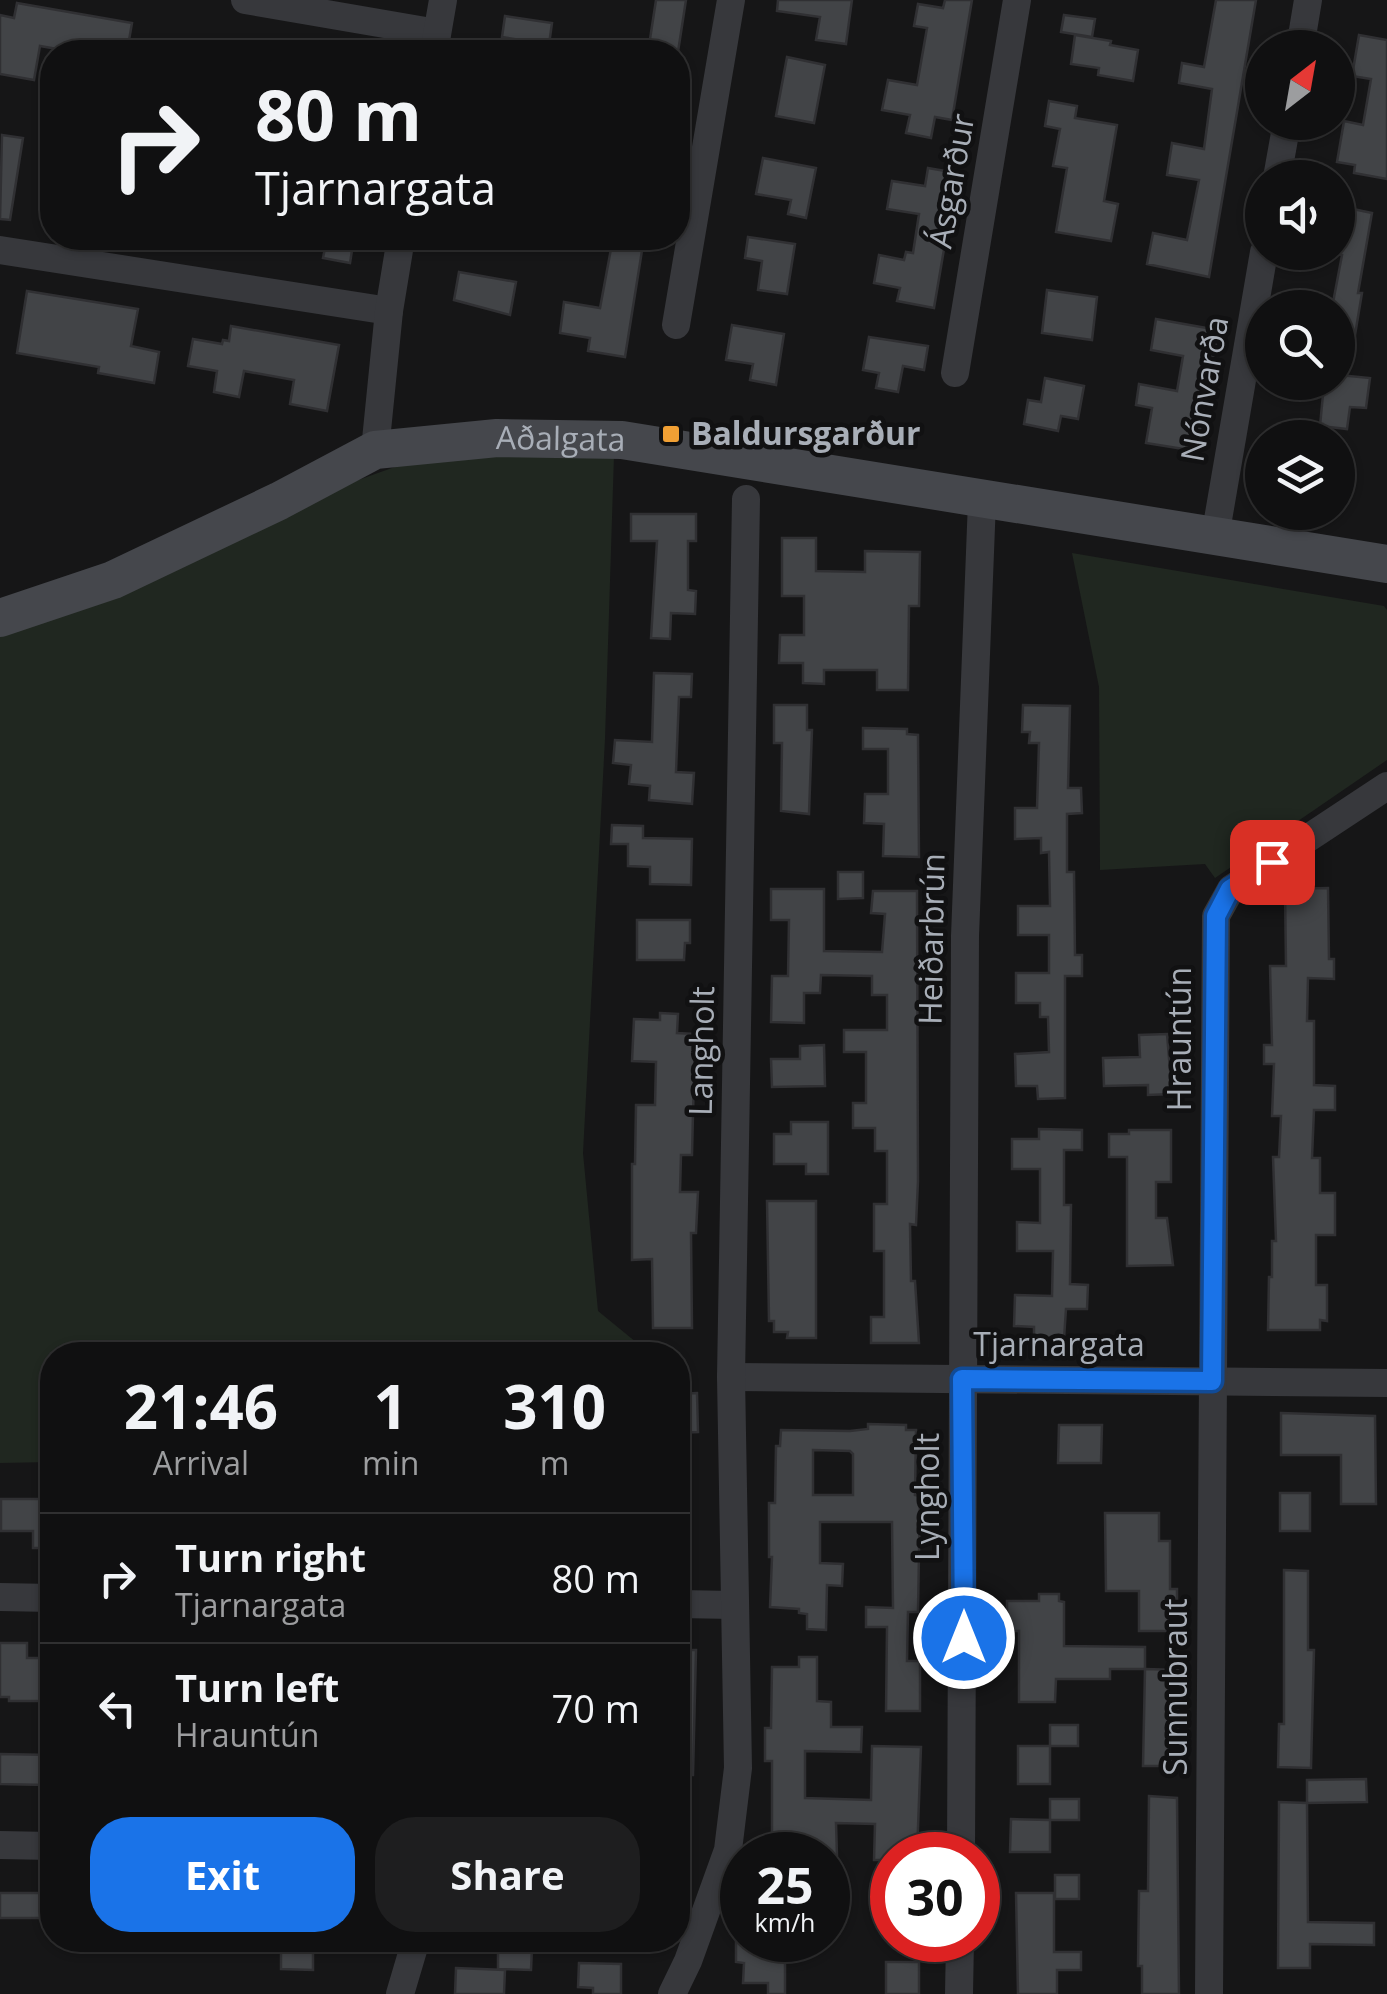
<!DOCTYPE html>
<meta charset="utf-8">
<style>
body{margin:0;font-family:"Open Sans",sans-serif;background:#1e1e1f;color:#f1f3f6;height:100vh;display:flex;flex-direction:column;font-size:38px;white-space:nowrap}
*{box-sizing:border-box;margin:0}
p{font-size:32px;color:#9c9d9f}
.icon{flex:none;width:55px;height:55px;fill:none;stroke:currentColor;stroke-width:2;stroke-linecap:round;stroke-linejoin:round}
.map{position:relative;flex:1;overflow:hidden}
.details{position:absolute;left:40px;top:1342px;width:650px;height:610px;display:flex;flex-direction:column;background:#101011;border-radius:40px;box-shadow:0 2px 8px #0004,0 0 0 2px #303031}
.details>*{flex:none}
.banner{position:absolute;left:40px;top:40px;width:650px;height:210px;border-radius:40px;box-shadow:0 2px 8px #0004,0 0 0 2px #303031;background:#101011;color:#f1f3f6;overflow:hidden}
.needle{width:65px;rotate:31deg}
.controls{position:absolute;left:1245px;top:30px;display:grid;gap:20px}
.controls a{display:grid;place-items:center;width:110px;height:110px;border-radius:50%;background:#101011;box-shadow:0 2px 8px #0004,0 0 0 2px #303031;font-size:50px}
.speed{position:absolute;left:720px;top:1832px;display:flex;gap:20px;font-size:50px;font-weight:700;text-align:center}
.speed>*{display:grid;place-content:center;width:130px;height:130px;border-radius:50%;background:#101011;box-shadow:0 2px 8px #0004,0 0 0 2px #303031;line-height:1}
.speed small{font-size:25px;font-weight:400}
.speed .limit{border:15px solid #d22;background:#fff;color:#111}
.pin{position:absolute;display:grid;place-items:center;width:85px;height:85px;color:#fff;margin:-42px;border-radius:20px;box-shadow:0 5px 15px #0006}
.me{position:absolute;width:110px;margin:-55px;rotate:0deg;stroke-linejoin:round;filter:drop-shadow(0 0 8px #0008)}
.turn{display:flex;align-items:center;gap:35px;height:210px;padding:0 50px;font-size:45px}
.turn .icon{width:130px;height:130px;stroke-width:2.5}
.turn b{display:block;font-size:70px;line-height:85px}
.eta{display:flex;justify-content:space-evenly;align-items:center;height:170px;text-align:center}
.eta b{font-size:60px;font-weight:700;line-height:70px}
.action{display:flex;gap:20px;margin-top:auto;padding:20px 50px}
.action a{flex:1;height:115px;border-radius:40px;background:#1a73e8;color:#fff;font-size:40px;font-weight:700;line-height:115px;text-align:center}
.action a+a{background:#1e1e1f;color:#f1f3f6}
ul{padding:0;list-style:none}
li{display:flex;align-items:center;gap:30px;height:130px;padding:0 50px;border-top:2px solid #303031}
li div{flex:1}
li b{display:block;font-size:38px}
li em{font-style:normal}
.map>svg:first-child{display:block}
.green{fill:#202720}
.building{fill:#424447;stroke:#303033;stroke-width:2.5;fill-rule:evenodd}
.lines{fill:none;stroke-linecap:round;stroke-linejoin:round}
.street{stroke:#37383c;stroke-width:28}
.secondary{stroke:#45474c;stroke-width:38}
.route-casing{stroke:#114b97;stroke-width:25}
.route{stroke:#1a73e8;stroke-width:18}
.poi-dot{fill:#f1a034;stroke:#111112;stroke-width:4}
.labels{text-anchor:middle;stroke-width:9;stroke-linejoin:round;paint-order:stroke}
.street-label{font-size:32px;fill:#a8aeb7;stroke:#111112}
.poi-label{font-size:32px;font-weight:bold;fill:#a8aeb7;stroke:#111112;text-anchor:start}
</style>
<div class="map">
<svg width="1387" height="1994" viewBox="0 0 1387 1994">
<rect width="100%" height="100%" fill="#161617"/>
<g class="green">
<path d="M 431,454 L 614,455 L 605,739 L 583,1153 L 598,1311 L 642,1347 L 632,1355 L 52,1355 L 52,1462 L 0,1463 L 0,631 L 350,483 Z"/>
<path d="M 1072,553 L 1384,606 L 1387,610 L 1387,760 L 1215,878 L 1205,864 L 1100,870 L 1099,687 Z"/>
</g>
<g class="building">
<path d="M 656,0 L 686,0 L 678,52 L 648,52 Z"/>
<path d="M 778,0 L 852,0 L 846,44 L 816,40 L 820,17 L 777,11 Z"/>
<path d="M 945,0 L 972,0 L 952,120 L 935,117 L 931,138 L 906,133 L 910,115 L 882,110 L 888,80 L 917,85 L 927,28 L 914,26 L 918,4 L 943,8 Z"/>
<path d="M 1216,0 L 1256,0 L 1209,277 L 1147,264 L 1153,233 L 1187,240 L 1199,180 L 1167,175 L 1172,143 L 1204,149 L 1212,89 L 1179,83 L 1182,63 L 1204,67 Z"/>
<path d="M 17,3 L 132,23 L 127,52 L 74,52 L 40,46 L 34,80 L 0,74 L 0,15 L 14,18 Z"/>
<path d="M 1064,15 L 1095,19 L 1092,37 L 1061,32 Z"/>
<path d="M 505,16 L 552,23 L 548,52 L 518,52 L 520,40 L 502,37 Z"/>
<path d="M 1075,35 L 1111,41 L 1110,45 L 1138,50 L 1133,81 L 1098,75 L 1099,68 L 1071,64 Z"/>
<path d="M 1359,35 L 1387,40 L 1387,179 L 1354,173 L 1355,165 L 1337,162 L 1344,121 L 1363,125 L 1371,79 L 1352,76 Z"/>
<path d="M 787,57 L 825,65 L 814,123 L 776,116 Z"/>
<path d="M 1049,101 L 1077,106 L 1075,118 L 1117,125 L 1104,201 L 1118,204 L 1111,241 L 1056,232 L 1067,168 L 1053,166 L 1060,129 L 1045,126 Z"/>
<path d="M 2,135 L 23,138 L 10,220 L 0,219 Z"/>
<path d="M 763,158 L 816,168 L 806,218 L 788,214 L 791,200 L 756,194 Z"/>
<path d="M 928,168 L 957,173 L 934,308 L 897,301 L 900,288 L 874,283 L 879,255 L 904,260 L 906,252 L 913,253 L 919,214 L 887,209 L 892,181 L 925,186 Z"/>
<path d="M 1353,209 L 1372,213 L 1358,293 L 1362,293 L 1354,341 L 1338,338 L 1338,308 L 1332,308 L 1342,255 L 1338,254 L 1338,213 L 1352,215 Z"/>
<path d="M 748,237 L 795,244 L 787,294 L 758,290 L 762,261 L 745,258 Z"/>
<path d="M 327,238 L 354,238 L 350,263 L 323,258 Z"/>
<path d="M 613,238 L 644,238 L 625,357 L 588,351 L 590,338 L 560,333 L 564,302 L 600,308 Z"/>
<path d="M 459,272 L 516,282 L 510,315 L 454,300 Z"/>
<path d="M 1047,290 L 1097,297 L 1092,340 L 1042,333 Z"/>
<path d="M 27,291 L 138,309 L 131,346 L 159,352 L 154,383 L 98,373 L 99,367 L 17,353 Z"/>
<path d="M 1156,319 L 1218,330 L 1196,451 L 1146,443 L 1152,408 L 1136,405 L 1139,384 L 1177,391 L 1183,356 L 1151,350 Z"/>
<path d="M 732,325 L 784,334 L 776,385 L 750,380 L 753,364 L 726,360 Z"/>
<path d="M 231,326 L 339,345 L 327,411 L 290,404 L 294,380 L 244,371 L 239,397 L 214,392 L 217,371 L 188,366 L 193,339 L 222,344 L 223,340 L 229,341 Z"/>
<path d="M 869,337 L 928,346 L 924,370 L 903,366 L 898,392 L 876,388 L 879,373 L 863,370 Z"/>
<path d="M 1339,375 L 1370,378 L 1366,408 L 1350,407 L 1347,429 L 1320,426 L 1324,384 L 1337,386 Z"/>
<path d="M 1045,378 L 1084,386 L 1078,419 L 1061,416 L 1058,431 L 1024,424 L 1028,400 L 1041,402 Z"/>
<path d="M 631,514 L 696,514 L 696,541 L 688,541 L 688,590 L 696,591 L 695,614 L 671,613 L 670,639 L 651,638 L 657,541 L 631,541 Z"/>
<path d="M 782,538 L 816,538 L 816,571 L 865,572 L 865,551 L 920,552 L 919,606 L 909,606 L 908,690 L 877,690 L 877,670 L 824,670 L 824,684 L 803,683 L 803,663 L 779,663 L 780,635 L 804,635 L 804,596 L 782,596 Z"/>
<path d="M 654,673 L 692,674 L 691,697 L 679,697 L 676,772 L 694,773 L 692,804 L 649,800 L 650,786 L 629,784 L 631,765 L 613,763 L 615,740 L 652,742 Z"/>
<path d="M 774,705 L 807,705 L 807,730 L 812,730 L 809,814 L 781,811 L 782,743 L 774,743 Z"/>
<path d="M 1023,705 L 1070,706 L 1068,788 L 1081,788 L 1082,813 L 1067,814 L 1067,872 L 1074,872 L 1075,955 L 1082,955 L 1082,976 L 1065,976 L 1065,1098 L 1038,1099 L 1037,1086 L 1016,1086 L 1015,1054 L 1049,1052 L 1048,1017 L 1040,1017 L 1040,1003 L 1016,1003 L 1016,973 L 1049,973 L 1049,935 L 1018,935 L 1018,906 L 1050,906 L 1049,852 L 1041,853 L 1041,838 L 1015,839 L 1015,808 L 1037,808 L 1039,743 L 1029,743 L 1030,732 L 1022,732 Z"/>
<path d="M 863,728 L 907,729 L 907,734 L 918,735 L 919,857 L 883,856 L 884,824 L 864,823 L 865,794 L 888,794 L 888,749 L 863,749 Z"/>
<path d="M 612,825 L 643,826 L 643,838 L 692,839 L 691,885 L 650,884 L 650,867 L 628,866 L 628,844 L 611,844 Z"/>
<path d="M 838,872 L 863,872 L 863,898 L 838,899 Z"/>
<path d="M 1328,888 L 1329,959 L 1334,959 L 1334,979 L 1308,978 L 1307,1021 L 1314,1021 L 1314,1085 L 1335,1086 L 1335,1110 L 1314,1110 L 1312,1158 L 1320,1158 L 1320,1193 L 1335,1193 L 1335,1235 L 1316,1235 L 1316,1285 L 1327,1285 L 1327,1321 L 1320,1320 L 1320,1330 L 1268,1330 L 1269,1277 L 1272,1277 L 1272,1241 L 1276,1241 L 1273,1157 L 1279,1157 L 1281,1116 L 1272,1116 L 1274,1064 L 1264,1064 L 1264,1045 L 1272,1045 L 1270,966 L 1286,966 L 1285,889 Z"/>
<path d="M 771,889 L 824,889 L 824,951 L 882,952 L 885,914 L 871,913 L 873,891 L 917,891 L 918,1181 L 916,1225 L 910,1224 L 911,1281 L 915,1281 L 919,1343 L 871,1343 L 871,1317 L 884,1317 L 884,1251 L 874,1251 L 874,1204 L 887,1204 L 887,1151 L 875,1151 L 875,1128 L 853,1128 L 853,1103 L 866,1103 L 866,1052 L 844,1052 L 844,1030 L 887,1030 L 887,995 L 872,995 L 872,976 L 821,975 L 820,993 L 804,993 L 804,1023 L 771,1022 L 772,976 L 788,976 L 789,920 L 771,920 Z"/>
<path d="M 637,920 L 690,920 L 690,943 L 685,943 L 684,960 L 637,960 Z"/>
<path d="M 660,1013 L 678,1014 L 677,1033 L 695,1034 L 692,1155 L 681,1155 L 680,1192 L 698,1192 L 696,1233 L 691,1233 L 692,1328 L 653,1328 L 652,1259 L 632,1260 L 632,1164 L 635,1164 L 636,1105 L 655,1105 L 656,1062 L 632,1061 L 634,1019 L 660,1020 Z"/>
<path d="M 1167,1034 L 1172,1094 L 1148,1095 L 1148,1085 L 1104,1086 L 1103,1058 L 1140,1057 L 1139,1035 Z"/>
<path d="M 824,1045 L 825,1086 L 772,1087 L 771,1059 L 800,1059 L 800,1046 Z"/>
<path d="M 791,1122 L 828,1122 L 828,1174 L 806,1174 L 806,1164 L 774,1164 L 774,1134 L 791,1134 Z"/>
<path d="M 1039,1129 L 1082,1130 L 1082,1150 L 1064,1150 L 1064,1205 L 1071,1205 L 1070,1284 L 1088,1285 L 1087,1309 L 1066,1309 L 1064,1339 L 1034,1338 L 1034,1327 L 1014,1326 L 1015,1295 L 1052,1296 L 1053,1251 L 1017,1251 L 1017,1222 L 1040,1223 L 1040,1169 L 1012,1169 L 1012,1139 L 1039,1139 Z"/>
<path d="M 1129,1130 L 1171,1130 L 1171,1182 L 1156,1182 L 1156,1218 L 1167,1218 L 1173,1265 L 1127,1266 L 1127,1157 L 1109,1157 L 1109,1134 L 1129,1134 Z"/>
<path d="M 767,1201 L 816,1201 L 816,1338 L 787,1338 L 788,1332 L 774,1332 L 774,1321 L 769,1321 Z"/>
<path d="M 697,1393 L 698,1432 L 678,1433 L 678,1394 Z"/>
<path d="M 1281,1413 L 1375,1416 L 1376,1504 L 1341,1504 L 1341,1455 L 1281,1455 Z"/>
<path d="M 868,1424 L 906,1425 L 906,1430 L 916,1430 L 915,1495 L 920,1496 L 918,1612 L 908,1612 L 907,1661 L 920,1661 L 920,1711 L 886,1711 L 887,1627 L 866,1627 L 866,1607 L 893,1608 L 892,1522 L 820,1522 L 820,1563 L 843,1564 L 842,1586 L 827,1585 L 826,1630 L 807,1629 L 807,1614 L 799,1613 L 799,1609 L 770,1607 L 772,1557 L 769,1557 L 769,1503 L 775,1503 L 776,1446 L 780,1446 L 781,1430 L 850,1431 L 868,1429 ZM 813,1450 L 850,1451 L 853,1454 L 853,1495 L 813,1495 Z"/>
<path d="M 1059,1425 L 1102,1425 L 1101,1463 L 1058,1463 Z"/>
<rect x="1280" y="1493" width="30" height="38"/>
<path d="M 1,1499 L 52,1499 L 52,1548 L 33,1548 L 33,1531 L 1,1531 Z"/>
<path d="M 1105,1513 L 1159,1513 L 1159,1541 L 1170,1541 L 1170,1589 L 1177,1589 L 1177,1631 L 1139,1631 L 1139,1591 L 1106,1591 Z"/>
<path d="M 1284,1570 L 1308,1571 L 1308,1650 L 1314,1650 L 1311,1768 L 1278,1767 L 1279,1724 L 1284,1724 Z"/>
<path d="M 1039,1594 L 1059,1594 L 1059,1601 L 1064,1602 L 1064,1646 L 1145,1647 L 1145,1669 L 1110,1669 L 1110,1679 L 1056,1679 L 1055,1702 L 1019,1702 L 1019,1631 L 1007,1631 L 1007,1601 L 1039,1601 Z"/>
<path d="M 0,1643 L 27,1643 L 27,1658 L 43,1658 L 43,1701 L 9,1701 L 9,1697 L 0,1697 Z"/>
<path d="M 678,1650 L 696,1650 L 693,1775 L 678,1775 Z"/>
<path d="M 799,1657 L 817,1657 L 817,1701 L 831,1702 L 831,1727 L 862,1727 L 861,1752 L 805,1751 L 805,1798 L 871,1800 L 872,1746 L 921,1747 L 917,1855 L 892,1855 L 892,1860 L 874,1860 L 875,1824 L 836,1823 L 837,1855 L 805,1855 L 805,1841 L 772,1841 L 772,1761 L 765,1761 L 765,1728 L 771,1728 L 772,1667 L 799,1667 Z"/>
<path d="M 1145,1669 L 1178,1670 L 1178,1766 L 1143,1766 Z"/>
<rect x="1050" y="1725" width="28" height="21"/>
<rect x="1018" y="1746" width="32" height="38"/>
<path d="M 0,1754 L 52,1755 L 52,1773 L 46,1773 L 46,1785 L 0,1784 Z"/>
<path d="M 1366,1779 L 1367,1802 L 1307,1803 L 1307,1780 Z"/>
<path d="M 1149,1796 L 1177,1798 L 1179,1994 L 1142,1994 L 1142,1966 L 1138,1966 L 1139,1891 L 1148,1891 Z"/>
<rect x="1050" y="1799" width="29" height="21"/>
<path d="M 1279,1802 L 1307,1803 L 1308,1922 L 1374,1923 L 1374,1945 L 1310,1944 L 1310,1968 L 1278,1968 Z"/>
<path d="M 1011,1819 L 1050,1820 L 1050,1852 L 1010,1852 Z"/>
<rect x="1055" y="1875" width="24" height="24"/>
<rect x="0" y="1893" width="52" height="25"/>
<path d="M 1016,1893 L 1054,1893 L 1054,1952 L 1081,1952 L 1081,1970 L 1057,1970 L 1057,1994 L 1018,1994 Z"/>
<path d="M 736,1940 L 785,1940 L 785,1994 L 768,1994 L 768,1983 L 743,1983 L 744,1963 L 736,1962 Z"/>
<path d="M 498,1947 L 532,1948 L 531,1970 L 498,1969 Z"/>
<path d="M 281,1950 L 313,1950 L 313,1970 L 281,1969 Z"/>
<rect x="886" y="1962" width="33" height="32"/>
<path d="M 579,1963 L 621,1964 L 621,1994 L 593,1994 L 593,1988 L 578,1987 Z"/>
<path d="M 456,1968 L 505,1970 L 504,1994 L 455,1994 Z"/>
</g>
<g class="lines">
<g class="street">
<path d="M 245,0 L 437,33"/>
<path d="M 1300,48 L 1308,0"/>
<path d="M 434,52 L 443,0"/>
<path d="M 1277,178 L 1287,122"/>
<path d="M 0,250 L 389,311"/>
<path d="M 676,325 L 731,0"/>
<path d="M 955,373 L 1017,0"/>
<path d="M 375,450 L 389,311 L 401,238"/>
<path d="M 1215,537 L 1264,252"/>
<path d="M 731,1377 L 1387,1383"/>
<path d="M 0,1597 L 52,1598"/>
<path d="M 678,1604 L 734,1605"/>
<path d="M 0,1845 L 52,1846"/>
<path d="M 961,1855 L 965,936 L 982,501"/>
<path d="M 400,1994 L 416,1940"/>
<path d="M 672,1994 L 688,1961 L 728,1850 L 738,1768 L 731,1377 L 746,499"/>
<path d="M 959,1994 L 960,1940"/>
<path d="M 1209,1994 L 1216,916 L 1231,889 L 1387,786"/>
</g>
<path class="secondary" id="s1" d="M 0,618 L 113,580 L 279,501 L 375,450 L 497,438 L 622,440 L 1387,564"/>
</g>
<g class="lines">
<defs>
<path id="route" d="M 964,1638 L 962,1379 L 1212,1381 L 1216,916 L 1230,889 L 1272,862"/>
</defs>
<use href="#route" class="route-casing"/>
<use href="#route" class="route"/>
</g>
<rect class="poi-dot" x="661" y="424" width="20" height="20" rx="5"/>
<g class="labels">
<g class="street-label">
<text transform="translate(952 181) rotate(-80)" y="11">Ásgarður</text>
<text transform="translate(1205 389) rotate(-80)" y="11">Nónvarða</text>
<text dy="11" stroke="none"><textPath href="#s1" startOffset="598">Aðalgata</textPath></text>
<text transform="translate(932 939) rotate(-89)" y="11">Heiðarbrún</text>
<text transform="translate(1180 1039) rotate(-90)" y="11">Hrauntún</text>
<text transform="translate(702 1051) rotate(-89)" y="11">Langholt</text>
<text x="1059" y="1356">Tjarnargata</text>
<text transform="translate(928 1497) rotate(-90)" y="11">Lyngholt</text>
<text transform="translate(1176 1687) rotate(-90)" y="11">Sunnubraut</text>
</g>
<g class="poi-label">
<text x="691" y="445">Baldursgarður</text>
</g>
</g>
</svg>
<div class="controls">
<a><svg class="needle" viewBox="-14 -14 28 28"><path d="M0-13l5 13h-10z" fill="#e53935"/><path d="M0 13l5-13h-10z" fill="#9c9d9f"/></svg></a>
<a><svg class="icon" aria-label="sound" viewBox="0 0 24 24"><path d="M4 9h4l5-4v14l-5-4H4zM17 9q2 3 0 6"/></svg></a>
<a><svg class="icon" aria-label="search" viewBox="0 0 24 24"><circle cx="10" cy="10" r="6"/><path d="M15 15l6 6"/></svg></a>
<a><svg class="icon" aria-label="layers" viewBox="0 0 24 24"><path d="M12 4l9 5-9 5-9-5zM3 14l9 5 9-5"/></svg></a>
</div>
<div class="speed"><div>25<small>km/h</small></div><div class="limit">30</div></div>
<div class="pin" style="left:1272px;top:862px;background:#d93025"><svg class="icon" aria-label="arrive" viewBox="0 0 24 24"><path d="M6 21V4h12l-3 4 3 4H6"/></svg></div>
<svg class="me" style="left:964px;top:1638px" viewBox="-20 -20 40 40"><circle r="17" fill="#1a73e8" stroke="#fff" stroke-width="3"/><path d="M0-11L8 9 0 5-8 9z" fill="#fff"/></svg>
<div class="banner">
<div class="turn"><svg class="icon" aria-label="right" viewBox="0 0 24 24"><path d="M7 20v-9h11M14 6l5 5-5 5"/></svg><div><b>80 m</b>Tjarnargata</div></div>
</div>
<section class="details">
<div class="eta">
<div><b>21:46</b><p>Arrival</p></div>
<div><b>1</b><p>min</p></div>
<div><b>310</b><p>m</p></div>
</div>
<ul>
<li><svg class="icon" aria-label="right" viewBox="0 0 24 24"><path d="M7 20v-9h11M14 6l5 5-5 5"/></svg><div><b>Turn right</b><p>Tjarnargata</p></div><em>80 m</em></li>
<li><svg class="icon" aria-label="left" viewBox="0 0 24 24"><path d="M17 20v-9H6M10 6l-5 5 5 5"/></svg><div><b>Turn left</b><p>Hrauntún</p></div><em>70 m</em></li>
</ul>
<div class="action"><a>Exit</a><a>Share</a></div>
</section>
</div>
